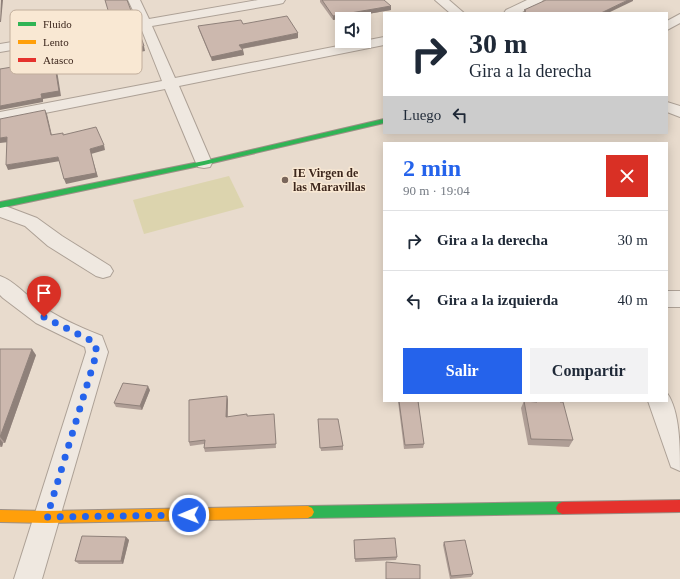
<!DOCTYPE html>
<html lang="es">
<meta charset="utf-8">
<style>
body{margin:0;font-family:"Times New Roman",serif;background:#f2f2f3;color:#1f2937;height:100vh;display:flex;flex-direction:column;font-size:15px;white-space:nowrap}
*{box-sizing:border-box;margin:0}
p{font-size:13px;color:#747a83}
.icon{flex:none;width:22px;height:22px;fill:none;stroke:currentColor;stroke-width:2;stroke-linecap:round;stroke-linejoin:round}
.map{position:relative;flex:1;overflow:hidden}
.panel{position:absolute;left:383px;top:142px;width:285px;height:260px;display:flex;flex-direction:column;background:#fff;border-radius:0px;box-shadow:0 2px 10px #0003}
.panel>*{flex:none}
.banner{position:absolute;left:383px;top:12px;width:285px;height:122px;border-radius:0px;box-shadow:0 2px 10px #0003;background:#fff;color:#1f2937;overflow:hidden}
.controls{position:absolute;left:335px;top:12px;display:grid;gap:8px}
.controls a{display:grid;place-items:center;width:36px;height:36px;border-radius:0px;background:#fff;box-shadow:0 2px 10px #0003;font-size:20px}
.pin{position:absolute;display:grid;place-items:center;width:34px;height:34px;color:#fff;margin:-41px -17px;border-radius:50% 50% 50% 0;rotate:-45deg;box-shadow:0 0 4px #0007}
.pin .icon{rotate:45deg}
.me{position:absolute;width:44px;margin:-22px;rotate:269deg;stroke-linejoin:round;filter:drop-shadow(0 0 3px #0008)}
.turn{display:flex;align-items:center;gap:14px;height:84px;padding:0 20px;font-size:18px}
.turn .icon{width:52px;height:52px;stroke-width:2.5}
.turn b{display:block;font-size:28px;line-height:34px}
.then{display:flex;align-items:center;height:38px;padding:0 20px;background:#0003;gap:8px;font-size:15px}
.round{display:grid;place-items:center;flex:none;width:42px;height:42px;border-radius:0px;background:#f2f2f3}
.overview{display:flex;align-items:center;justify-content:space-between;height:68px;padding:0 20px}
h1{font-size:24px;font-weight:800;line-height:30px;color:#2563eb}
.cta{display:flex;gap:8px;margin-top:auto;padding:8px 20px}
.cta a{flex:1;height:46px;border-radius:0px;background:#2563eb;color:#fff;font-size:16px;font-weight:800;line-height:46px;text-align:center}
.cta a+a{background:#f2f2f3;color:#1f2937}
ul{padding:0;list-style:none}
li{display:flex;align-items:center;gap:12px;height:60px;padding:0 20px;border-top:1px solid #e0e1e3}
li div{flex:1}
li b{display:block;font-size:15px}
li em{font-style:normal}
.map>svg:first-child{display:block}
.green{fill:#dcd4ae}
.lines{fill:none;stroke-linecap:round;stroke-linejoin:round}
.street-casing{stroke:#ada196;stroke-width:2}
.fast-casing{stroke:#9d9086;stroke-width:2}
.slow-casing{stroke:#9d9086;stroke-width:2}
.jam-casing{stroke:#9d9086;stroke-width:2}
.street{fill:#efe8e0;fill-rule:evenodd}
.fast{fill:#30b455;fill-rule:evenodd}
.slow{fill:#ff9f0a;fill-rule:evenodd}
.jam{fill:#e5322d;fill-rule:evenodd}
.wall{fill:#af9e96}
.shaded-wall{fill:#8f817a}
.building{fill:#ccb8ae;stroke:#8f817a}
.route{stroke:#2563eb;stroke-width:7;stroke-dasharray:0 12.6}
.poi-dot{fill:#79665b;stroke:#f9e8d3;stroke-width:1.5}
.labels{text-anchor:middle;stroke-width:3;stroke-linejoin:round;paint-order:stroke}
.poi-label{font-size:12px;font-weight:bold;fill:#3d271d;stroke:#f9e8d3;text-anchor:start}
.key{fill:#f9e8d3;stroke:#c1ae9c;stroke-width:1}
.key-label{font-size:11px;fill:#3d271d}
</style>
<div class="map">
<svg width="680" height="579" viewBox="0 0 680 579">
<rect width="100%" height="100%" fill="#e8dbcd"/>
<path class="green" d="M 229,176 L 244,207 L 144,234 L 133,200 Z"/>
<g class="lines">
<defs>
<g id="street">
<path d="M 128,0 L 140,0 L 149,19 L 258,0 L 285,0 L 283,3 L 279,4 L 152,26 L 175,78 L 384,37 L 384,45 L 179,86 L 212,163 L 210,167 L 204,168 L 198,167 L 196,163 L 165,89 L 0,122 L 0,112 L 162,81 L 141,28 L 0,52 L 0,44 L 138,21 Z"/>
<path d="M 435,0 L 449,0 L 464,13 L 450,13 Z"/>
<path d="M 527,0 L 543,0 L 541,3 L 520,13 L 504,13 L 506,10 Z"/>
<path d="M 680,14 L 680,23 L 667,30 L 667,21 Z"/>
<path d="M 667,102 L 680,106 L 680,117 L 667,112 Z"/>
<path d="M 0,204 L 37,218 L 62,236 L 110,266 L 113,271 L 110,276 L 103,278 L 96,276 L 48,246 L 25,226 L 0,217 Z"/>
<path d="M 0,276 C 13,280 26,295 37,303 C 57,317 79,327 102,336 L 108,352 L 42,579 L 14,579 L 86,352 L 85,347 L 36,323 L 3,298 L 0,295 Z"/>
<rect x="667" y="291" width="13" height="16"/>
<path d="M 667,393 C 680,411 680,448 680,471 L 671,467 L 648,401 L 667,401 Z"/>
</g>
<g id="fast">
<path d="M 384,119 L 384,123 L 204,165 L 0,208 L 0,202 L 204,161 Z"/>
<path d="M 562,502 L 566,504 L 568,508 L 566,512 L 562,514 L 308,518 L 304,516 L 302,512 L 304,508 L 308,506 Z"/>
</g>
<path id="slow" d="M 308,506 L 312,508 L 314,512 L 312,516 L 308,518 L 47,523 L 0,522 L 0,510 L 47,511 Z"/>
<path id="jam" d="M 680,500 L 680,512 L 562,514 L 558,512 L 556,508 L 558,504 L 562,502 Z"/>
</defs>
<use href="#street" class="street-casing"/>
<use href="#fast" class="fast-casing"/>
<use href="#slow" class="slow-casing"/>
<use href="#jam" class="jam-casing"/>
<use href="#street" class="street"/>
<use href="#fast" class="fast"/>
<use href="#slow" class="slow"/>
<use href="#jam" class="jam"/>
</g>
<g class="wall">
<path d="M 320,0 L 384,0 L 391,10 L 333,20 L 320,2 Z"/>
<path d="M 243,24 L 298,38 L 242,49 L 243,50 L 244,55 L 212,61 L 199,30 L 198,26 Z"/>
<path d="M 0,349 L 36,355 L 5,443 L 3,443 L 2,447 L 0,447 Z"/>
<path d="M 150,390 L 142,410 L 116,407 L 114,403 Z"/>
<path d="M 227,396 L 228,400 L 228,417 L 247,416 L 274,418 L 276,448 L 205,452 L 204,448 L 204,444 L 190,446 L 189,442 Z"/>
<path d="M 398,401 L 418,401 L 424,444 L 423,448 L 404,449 Z"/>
<path d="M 524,401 L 560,401 L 573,440 L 569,447 L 528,445 L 521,408 Z"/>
<path d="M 318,419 L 343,446 L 343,450 L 321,451 Z"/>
<path d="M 126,537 L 129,540 L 123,564 L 79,564 L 75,561 Z"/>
<path d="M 354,540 L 397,557 L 396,560 L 355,562 Z"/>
<path d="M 444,542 L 473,574 L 471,577 L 450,579 L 443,545 Z"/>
</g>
<g class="shaded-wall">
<path d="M 1,0 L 3,0 L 1,22 L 0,22 Z"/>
<path d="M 628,0 L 633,0 L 633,1 L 608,13 L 601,13 Z"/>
<path d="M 391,6 L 391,10 L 333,20 L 333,16 Z"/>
<path d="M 133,16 L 134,20 L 112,24 L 111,20 Z"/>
<path d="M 298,33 L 298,38 L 240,49 L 239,45 Z"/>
<path d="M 144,46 L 145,51 L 121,56 L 120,51 Z"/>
<path d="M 243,50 L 244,55 L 212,61 L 211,57 Z"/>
<path d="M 54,60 L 56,64 L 61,96 L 43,99 L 43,102 L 0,110 L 0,106 L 41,94 Z"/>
<path d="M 45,110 L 47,114 L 53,140 L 51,135 Z"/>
<path d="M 7,137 L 9,142 L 0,143 L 0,138 Z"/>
<path d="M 104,145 L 105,150 L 91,154 L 98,177 L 66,184 L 64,179 L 90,149 Z"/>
<path d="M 58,157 L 60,161 L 8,170 L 6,165 Z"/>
<path d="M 32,349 L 36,355 L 5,443 L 0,437 Z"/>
<path d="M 148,386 L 150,390 L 142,410 L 140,406 Z"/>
<path d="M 227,396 L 228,400 L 227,421 L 226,417 Z"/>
<path d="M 0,439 L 3,443 L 2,447 L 0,445 Z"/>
<path d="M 126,537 L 129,540 L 123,564 L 121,561 Z"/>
</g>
<g class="building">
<path d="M 105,0 L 127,0 L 133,16 L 111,20 Z"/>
<path d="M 322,0 L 384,0 L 391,6 L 333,16 Z"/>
<path d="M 546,0 L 628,0 L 601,13 L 522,13 L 526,11 L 524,10 Z"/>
<path d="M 287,16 L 298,33 L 239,45 L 243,50 L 211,57 L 198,26 L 241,20 L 243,24 Z"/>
<path d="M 137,26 L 144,46 L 120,51 L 114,30 Z"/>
<path d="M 54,60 L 59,91 L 41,94 L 42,98 L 0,106 L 0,69 Z"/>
<path d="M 45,110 L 51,135 L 63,133 L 63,135 L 96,127 L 104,145 L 90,149 L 96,173 L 64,179 L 58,157 L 6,165 L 7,137 L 0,138 L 0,119 Z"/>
<path d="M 0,349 L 32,349 L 0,437 Z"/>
<path d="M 123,383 L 148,386 L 140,406 L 114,403 Z"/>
<path d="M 227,396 L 226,417 L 247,414 L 247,416 L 274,414 L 276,444 L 204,448 L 205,440 L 189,442 L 189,400 Z"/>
<path d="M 399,401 L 418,401 L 424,444 L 405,445 Z"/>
<path d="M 524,401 L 537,402 L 537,401 L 560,401 L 560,402 L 563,402 L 573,440 L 531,439 Z"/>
<path d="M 318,419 L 338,419 L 343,446 L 320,448 Z"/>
<path d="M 82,536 L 126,537 L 121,561 L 75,561 Z"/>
<path d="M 395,538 L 397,557 L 355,559 L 354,540 Z"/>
<path d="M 465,540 L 473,574 L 451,576 L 444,542 Z"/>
<path d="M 386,562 L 420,565 L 420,579 L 386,579 Z"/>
</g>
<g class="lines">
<path class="route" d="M 44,317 L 94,342 L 97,352 L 47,517 L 189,515"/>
</g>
<circle class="poi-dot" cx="285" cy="180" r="4"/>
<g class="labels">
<g class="poi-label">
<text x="293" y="177">IE Virgen de<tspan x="293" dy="14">las Maravillas</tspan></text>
</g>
</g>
<rect x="10" y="10" width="132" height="64" rx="6" class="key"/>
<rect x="18" y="22" width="18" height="4" fill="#30b455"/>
<rect x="18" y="40" width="18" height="4" fill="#ff9f0a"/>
<rect x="18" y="58" width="18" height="4" fill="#e5322d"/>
<g class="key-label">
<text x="43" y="28">Fluido</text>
<text x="43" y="46">Lento</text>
<text x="43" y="64">Atasco</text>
</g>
</svg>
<div class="controls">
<a><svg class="icon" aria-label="sound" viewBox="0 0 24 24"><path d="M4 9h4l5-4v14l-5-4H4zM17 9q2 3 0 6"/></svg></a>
</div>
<div class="pin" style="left:44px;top:317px;background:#d93025"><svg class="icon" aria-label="arrive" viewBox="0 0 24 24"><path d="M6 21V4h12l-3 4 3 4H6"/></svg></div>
<svg class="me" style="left:189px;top:515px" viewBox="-20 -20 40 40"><circle r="17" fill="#2563eb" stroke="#fff" stroke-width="3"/><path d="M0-11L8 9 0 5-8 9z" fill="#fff"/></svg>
<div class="banner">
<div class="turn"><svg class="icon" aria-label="right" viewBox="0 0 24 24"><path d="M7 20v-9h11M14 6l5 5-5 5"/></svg><div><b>30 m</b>Gira a la derecha</div></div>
<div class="then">Luego<svg class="icon" aria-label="left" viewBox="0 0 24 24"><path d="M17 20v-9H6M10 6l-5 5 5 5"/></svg></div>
</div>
<section class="panel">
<div class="overview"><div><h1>2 min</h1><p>90 m · 19:04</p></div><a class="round" style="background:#d93025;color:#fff"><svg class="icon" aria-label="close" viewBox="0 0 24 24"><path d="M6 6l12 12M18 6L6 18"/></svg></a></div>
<ul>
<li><svg class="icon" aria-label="right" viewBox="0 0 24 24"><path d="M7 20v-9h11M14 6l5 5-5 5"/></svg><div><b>Gira a la derecha</b></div><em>30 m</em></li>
<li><svg class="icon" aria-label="left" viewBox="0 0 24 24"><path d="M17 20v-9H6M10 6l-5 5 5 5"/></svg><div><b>Gira a la izquierda</b></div><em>40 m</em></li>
</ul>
<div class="cta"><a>Salir</a><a>Compartir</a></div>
</section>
</div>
